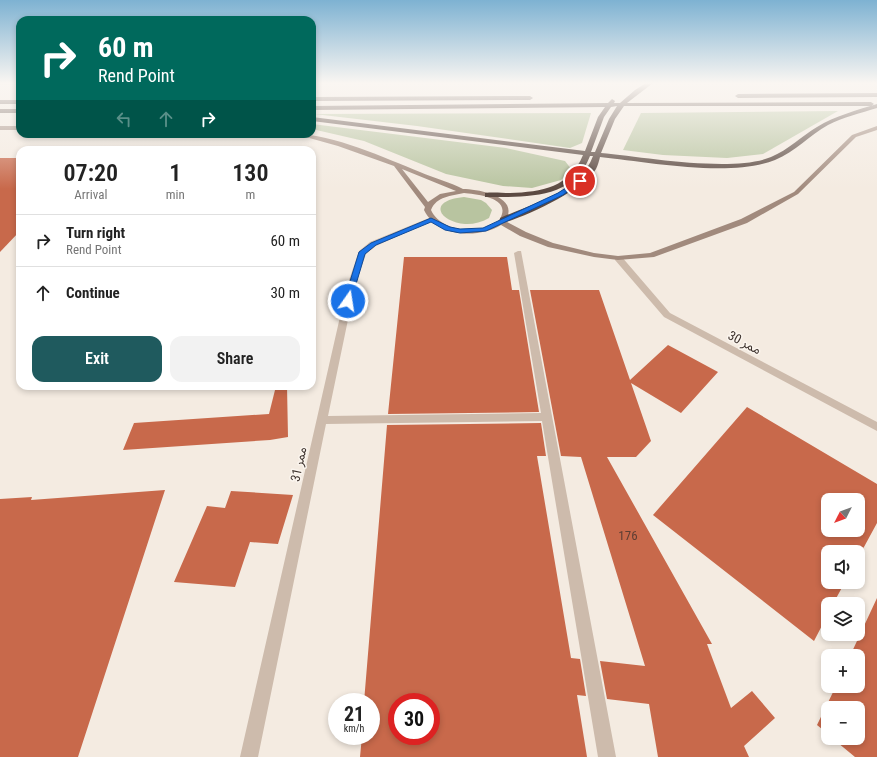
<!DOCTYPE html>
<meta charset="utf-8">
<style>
body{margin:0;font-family:"Roboto Condensed","Noto Sans Arabic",sans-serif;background:#f2f2f2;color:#222;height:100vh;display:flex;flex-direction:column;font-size:15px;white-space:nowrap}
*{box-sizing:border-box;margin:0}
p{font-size:13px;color:#767676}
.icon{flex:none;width:22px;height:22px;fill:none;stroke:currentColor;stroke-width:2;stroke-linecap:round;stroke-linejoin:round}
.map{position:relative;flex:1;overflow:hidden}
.panel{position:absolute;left:16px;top:146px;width:300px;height:244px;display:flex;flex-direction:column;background:#fff;border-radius:12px;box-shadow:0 2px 6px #0003}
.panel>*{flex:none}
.banner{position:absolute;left:16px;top:16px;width:300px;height:122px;border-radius:12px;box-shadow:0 2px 6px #0003;background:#00695c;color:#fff;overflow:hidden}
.needle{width:26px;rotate:228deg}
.fabs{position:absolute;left:821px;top:493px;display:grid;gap:8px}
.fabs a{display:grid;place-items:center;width:44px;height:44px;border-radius:8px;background:#fff;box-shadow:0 2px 6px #0003;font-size:20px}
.speed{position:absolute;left:328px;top:693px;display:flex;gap:8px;font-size:20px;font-weight:700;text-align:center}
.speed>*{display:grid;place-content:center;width:52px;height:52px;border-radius:50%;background:#fff;box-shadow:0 2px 6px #0003;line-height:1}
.speed small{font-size:10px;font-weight:400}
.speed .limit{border:6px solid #d22;background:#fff;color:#111}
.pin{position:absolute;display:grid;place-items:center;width:34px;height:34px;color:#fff;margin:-17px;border:2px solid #fff;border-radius:50%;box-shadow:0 1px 4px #0007}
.me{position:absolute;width:44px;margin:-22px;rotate:13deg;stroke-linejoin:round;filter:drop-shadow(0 0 3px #0008)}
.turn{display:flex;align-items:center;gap:14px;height:84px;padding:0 16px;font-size:18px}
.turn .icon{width:52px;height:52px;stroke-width:2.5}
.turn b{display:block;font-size:28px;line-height:34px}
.lanes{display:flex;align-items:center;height:38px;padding:0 16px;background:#0003;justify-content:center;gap:20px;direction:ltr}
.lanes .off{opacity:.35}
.eta{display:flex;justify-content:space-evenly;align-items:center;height:68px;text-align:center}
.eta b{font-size:24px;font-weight:600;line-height:28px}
.primary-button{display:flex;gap:8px;margin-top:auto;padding:8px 16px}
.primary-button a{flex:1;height:46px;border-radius:12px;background:#1f5a5e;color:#fff;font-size:16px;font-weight:600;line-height:46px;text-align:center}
.primary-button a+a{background:#f2f2f2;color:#222}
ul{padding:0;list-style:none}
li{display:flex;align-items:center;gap:12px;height:52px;padding:0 16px;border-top:1px solid #e0e0e0}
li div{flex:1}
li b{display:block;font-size:15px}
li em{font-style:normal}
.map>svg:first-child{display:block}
.green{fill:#b8c4a0}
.building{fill:#c8694b;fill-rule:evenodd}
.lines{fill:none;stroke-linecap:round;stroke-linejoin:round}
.service{fill:#cdbbac;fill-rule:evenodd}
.minor{fill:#cdbbac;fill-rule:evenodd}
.secondary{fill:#a18a7d;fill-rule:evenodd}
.motorway{fill:#5c4a42;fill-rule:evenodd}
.route{fill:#1a73e8;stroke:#114b97}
.labels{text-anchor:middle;stroke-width:3;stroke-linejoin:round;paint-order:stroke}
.street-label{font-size:13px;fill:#3b302b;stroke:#fbf5ee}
.near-number-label{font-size:13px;fill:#5e3e33}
</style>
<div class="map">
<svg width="877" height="757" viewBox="0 0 877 757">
<rect width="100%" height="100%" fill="#f4ebe1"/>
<g class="green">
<path d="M 838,111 L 763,154 L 727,158 L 663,155 L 623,150 L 641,113 Z"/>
<path d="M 591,113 L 582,143 L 570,148 L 417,126 L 314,114 Z"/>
<path d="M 312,124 L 506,148 L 565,161 L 572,170 L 561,180 L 532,188 L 503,186 L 446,174 L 364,141 L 312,129 Z"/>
<path d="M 464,197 L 481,200 L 486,203 L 492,210 L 489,218 C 456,238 413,202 464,197 Z"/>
</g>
<g class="building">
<path d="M 0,158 L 20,158 L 20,231 L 0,252 Z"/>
<path d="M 404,257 L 507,257 L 512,290 L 519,290 L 539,412 L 388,414 Z"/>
<path d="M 530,290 L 599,290 L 630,380 L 668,345 L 718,372 L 681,413 L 631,383 L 651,441 L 636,457 L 607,457 L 712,644 L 707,644 L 731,708 L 752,691 L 775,718 L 744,746 L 749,757 L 658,757 L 649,704 L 607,699 L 600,661 L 645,666 L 581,457 L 561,456 Z"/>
<path d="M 276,386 L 287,386 L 288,437 L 270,440 L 123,450 L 134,423 L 269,414 Z"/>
<path d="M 747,407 L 877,484 L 877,523 L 858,558 L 858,552 L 828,552 L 828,582 L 845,582 L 833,604 L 828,604 L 828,614 L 814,641 L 653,515 ZM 828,500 L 858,500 L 858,530 L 828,530 Z"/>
<path d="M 541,423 L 546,456 L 537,456 L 571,658 L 580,659 L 586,696 L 577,695 L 587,757 L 360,757 L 362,736 L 371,736 L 371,702 L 364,702 L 387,425 ZM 397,702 L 431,702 L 431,736 L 397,736 Z"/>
<path d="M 165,490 L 78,757 L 0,757 L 0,499 L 32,497 L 31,500 Z"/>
<path d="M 231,491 L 293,495 L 278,544 L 250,542 L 235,587 L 174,582 L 207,506 L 225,508 Z"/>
<path d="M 877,598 L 877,757 L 855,757 L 832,738 L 858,738 L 858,708 L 828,708 L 828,734 L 817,725 L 836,686 L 858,686 L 858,656 L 850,656 Z"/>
</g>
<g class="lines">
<g class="service">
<rect x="0" y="83" width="20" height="2"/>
<path d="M 615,256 L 621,256 L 670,313 L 877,422 L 877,431 L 664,317 L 615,260 Z"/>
</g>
<path class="minor" d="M 429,218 L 435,219 L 376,246 L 366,254 L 355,286 L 328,416 L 541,413 L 514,253 L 518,251 L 521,251 L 616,757 L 598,757 L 542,421 L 326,424 L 258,757 L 240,757 L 347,286 L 359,251 L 370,242 Z"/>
<g class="secondary">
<rect x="0" y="126" width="20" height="4"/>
<path d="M 877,126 L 877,130 L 856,137 L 798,194 L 747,223 L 654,257 L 618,260 L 594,257 L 548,247 L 520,236 L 501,225 C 478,239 437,237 424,210 L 425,207 L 394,166 L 338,146 L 295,134 C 333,134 385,158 420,172 C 434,178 450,182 463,189 C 479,189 521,197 505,221 L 526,232 L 553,243 L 594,253 L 618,256 L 650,253 L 741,219 L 794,192 L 852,135 ZM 402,169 L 456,191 L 440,194 L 428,202 ZM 464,193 C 475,194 507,197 502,214 C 501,218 499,220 497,222 C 478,235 441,232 431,210 C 437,196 451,196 464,193 Z"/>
</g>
<g class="motorway">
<path d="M 646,83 L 653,83 L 627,103 L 871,102 L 874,104 L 871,106 L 624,106 L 615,119 L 601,153 C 645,157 732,173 771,157 C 788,150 802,136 817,127 C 835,116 857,110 877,104 L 877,108 C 861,113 843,117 828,125 C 810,135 795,152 775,160 C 730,178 649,162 600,157 C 599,161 598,165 596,169 C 585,189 525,217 503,223 L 500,222 L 500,218 C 532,204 580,192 593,156 L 590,156 C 574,199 527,197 488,197 L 485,197 L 485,193 C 493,192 502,193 510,193 C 542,192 570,187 583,155 L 312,121 L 312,117 L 585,151 L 598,117 L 605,107 L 312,110 L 312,106 L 608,103 L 612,99 L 615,101 L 614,103 L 620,103 L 635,90 ZM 617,106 L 609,119 L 595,152 L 591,152 L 604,117 L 611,107 Z"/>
<path d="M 877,93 L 877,97 L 738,98 L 735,96 L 738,94 Z"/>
<path d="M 312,97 L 530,96 L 533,98 L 530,100 L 312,101 Z"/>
<rect x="0" y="100" width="20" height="4"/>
<rect x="0" y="109" width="20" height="4"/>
</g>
</g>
<linearGradient id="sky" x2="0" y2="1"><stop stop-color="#7eb2d2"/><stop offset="0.44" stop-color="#faf6f2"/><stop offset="1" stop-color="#faf6f2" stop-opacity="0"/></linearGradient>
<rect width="877" height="189" fill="url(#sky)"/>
<path class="route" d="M 578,180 L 583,181 L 563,195 L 486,231 L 460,233 L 445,230 L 431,222 L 376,245 L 365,254 L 351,301 L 348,304 L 344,301 L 359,252 L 371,243 L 431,218 L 450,227 L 460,229 L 483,228 L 558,193 Z"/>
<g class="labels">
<g class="street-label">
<text transform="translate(745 342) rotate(28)" y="5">ممر 30</text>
<text transform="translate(298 464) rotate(-78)" y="5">ممر 31</text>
</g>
<g class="near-number-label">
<text x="628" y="540">176</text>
</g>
</g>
</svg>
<div class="fabs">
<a><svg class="needle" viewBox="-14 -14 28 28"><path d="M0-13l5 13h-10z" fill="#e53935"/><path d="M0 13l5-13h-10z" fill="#767676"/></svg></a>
<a><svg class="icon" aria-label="sound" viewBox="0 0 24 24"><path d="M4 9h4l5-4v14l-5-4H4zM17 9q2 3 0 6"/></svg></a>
<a><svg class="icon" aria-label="layers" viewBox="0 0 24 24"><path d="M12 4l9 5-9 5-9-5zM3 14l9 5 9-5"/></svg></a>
<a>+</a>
<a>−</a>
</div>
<div class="speed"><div>21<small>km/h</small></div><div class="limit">30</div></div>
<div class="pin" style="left:580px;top:181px;background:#d93025"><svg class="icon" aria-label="arrive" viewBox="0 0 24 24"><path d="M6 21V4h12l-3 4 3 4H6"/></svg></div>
<svg class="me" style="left:348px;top:301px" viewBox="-20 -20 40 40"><circle r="17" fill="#1a73e8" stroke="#fff" stroke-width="3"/><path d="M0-11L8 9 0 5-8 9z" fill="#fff"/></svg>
<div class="banner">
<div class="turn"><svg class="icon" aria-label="right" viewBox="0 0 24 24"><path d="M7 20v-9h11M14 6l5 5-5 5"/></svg><div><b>60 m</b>Rend Point</div></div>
<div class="lanes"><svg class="icon off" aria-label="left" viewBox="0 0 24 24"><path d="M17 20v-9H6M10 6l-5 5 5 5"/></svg><svg class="icon off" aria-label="ahead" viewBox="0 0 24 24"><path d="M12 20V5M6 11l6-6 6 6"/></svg><svg class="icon" aria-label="right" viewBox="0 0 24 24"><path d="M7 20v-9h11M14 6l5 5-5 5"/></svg></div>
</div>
<section class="panel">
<div class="eta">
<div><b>07:20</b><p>Arrival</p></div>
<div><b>1</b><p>min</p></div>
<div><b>130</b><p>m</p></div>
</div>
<ul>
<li><svg class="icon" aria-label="right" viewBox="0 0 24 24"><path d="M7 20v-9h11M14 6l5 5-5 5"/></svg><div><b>Turn right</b><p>Rend Point</p></div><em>60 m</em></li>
<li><svg class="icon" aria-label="ahead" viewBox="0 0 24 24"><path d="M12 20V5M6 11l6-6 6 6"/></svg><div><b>Continue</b></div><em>30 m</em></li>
</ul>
<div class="primary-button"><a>Exit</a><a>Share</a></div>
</section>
</div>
